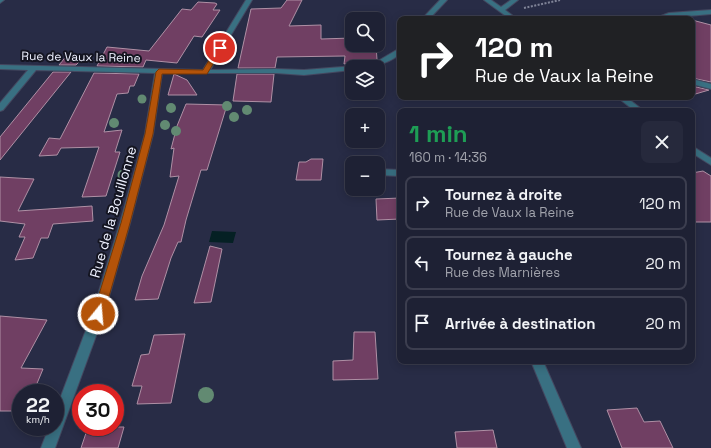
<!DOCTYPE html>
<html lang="fr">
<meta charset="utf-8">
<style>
body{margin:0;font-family:"Space Grotesk",sans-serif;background:#26293c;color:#f1f3f6;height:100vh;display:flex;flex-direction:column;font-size:15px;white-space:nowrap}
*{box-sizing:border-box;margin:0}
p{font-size:13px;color:#a1a3ac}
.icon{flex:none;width:22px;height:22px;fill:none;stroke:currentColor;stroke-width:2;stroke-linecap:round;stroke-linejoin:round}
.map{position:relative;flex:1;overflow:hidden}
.panel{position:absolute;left:397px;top:108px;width:298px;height:256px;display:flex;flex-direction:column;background:#1e2134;border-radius:8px;box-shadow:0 2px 10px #0003,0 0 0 1px #3c3e4f}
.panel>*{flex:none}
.top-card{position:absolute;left:397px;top:16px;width:298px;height:84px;border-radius:8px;box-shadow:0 2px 10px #0003,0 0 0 1px #3c3e4f;background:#202124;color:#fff;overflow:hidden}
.buttons{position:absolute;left:345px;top:12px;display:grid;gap:8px}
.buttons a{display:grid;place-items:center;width:40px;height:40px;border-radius:8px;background:#1e2134;box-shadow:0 2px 10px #0003,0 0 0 1px #3c3e4f;font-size:20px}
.speed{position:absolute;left:12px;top:384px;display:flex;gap:8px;font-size:20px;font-weight:700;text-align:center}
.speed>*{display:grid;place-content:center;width:52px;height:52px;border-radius:50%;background:#1e2134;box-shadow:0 2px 10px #0003,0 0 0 1px #3c3e4f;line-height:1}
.speed small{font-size:10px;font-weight:400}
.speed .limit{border:6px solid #d22;background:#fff;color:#111}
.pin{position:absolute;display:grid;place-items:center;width:34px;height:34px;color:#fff;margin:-17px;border:2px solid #fff;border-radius:50%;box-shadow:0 1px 4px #0007}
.me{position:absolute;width:44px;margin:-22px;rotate:17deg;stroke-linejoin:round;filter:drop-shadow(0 0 3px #0008)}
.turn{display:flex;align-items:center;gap:14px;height:84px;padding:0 12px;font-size:18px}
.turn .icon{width:52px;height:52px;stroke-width:2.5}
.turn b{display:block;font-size:28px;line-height:34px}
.round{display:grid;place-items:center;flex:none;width:42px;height:42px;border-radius:8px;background:#26293c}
.headline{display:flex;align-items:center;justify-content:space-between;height:68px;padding:0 12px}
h1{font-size:24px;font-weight:700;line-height:30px;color:#1e9e55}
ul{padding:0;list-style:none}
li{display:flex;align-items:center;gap:12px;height:54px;margin:0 8px 6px;padding:0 4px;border:2px solid #3c3e4f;border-radius:8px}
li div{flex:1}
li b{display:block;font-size:15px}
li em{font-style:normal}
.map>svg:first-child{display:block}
.water{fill:#052024}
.building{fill:#703f63;stroke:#af90a5}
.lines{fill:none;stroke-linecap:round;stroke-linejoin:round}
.minor-casing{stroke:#444860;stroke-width:2}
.path{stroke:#808498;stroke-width:2;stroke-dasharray:2 1.5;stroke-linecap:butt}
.minor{fill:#397082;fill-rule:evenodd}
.tree{fill:#628a72}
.route{fill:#b45309;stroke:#753606}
.labels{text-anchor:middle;stroke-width:4;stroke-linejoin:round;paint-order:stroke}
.far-street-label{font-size:12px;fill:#eef1ff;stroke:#141521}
.street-label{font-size:14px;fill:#eef1ff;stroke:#141521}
</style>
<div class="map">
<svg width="711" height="448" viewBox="0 0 711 448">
<rect width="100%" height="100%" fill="#282c46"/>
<path class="water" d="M 212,231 L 236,232 L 233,243 L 209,242 Z"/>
<g class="building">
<path d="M 287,0 L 302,0 L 289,26 L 321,25 L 321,39 L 352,38 L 352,45 L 376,45 L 377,60 L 344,64 L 345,56 L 277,57 L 275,68 L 238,68 L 251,9 L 281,8 Z"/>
<path d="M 198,2 L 215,3 L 217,4 L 213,10 L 220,10 L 202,37 L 194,36 L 177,63 L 146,60 L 143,67 L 97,66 L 107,47 L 149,51 L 182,9 L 191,10 Z"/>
<path d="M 692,20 L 711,25 L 711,82 L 692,78 Z"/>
<path d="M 68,54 L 79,62 L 76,65 L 59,65 Z"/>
<path d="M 53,72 L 71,72 L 0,160 L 0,137 Z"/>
<path d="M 94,73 L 139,74 L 134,86 L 130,86 L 128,93 L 117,94 L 104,132 L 122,130 L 115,152 L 120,152 L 106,196 L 82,197 L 99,147 L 61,148 L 57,155 L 39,156 L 49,138 L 60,139 Z"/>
<path d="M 174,74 L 187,80 L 197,95 L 168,95 Z"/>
<path d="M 237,74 L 274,74 L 271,102 L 233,101 Z"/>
<path d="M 692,86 L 709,90 L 692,95 Z"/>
<path d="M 186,104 L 227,105 L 207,170 L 201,170 L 186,220 L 181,242 L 178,242 L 171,258 L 158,299 L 135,300 L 142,276 L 164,225 L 179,176 L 170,177 L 174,148 L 171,149 L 177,126 Z"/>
<path d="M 311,159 L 323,159 L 321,180 L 296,180 L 299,162 L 306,162 Z"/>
<path d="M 703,171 L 711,176 L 711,222 L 692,222 L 692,173 Z"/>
<path d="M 0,177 L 34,179 L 18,211 L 92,206 L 93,221 L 53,224 L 48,238 L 41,238 L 33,258 L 15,260 L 25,237 L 19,237 L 25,224 L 0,221 Z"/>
<path d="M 400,198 L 400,219 L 377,220 L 376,199 Z"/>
<path d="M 210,246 L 222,249 L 211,302 L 194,303 Z"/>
<path d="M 0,316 L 47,320 L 21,368 L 43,369 L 33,393 L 21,393 L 21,411 L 0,411 Z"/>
<path d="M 354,332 L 375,332 L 378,379 L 333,380 L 333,361 L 353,360 Z"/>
<path d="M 185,334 L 171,403 L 137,404 L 142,386 L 132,386 L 141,355 L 149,354 L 154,335 Z"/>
<path d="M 637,408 L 644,422 L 660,421 L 673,448 L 622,448 L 607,410 Z"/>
<path d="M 88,427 L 124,427 L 118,448 L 81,448 Z"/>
<path d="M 493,430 L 497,448 L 457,448 L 455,432 Z"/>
</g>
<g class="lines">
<defs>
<g id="minor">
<path d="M 0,0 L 4,0 L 0,3 Z"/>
<path d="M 246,0 L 252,0 L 210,70 L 276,69 L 304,70 L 355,66 L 378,61 L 400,48 L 400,54 C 385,66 371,67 352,67 L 352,70 L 304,75 L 276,73 L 162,73 L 153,134 L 130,223 L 104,314 L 55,448 L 41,448 L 49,427 L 55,427 L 55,412 L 92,314 L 120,223 L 145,134 L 155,73 L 36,70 L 3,110 L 0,111 L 0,103 L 28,70 L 0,69 L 0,65 L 203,70 Z"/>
<path d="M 440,0 L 447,0 L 429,19 L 422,19 Z"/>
<path d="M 484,0 L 491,0 L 501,7 L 511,0 L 518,0 L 505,10 L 517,19 L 510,19 Z"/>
<path d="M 711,10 L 711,14 L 653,19 L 669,13 Z"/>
<path d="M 692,79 L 711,84 L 711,89 L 692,84 Z"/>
<path d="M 617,97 L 626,97 L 644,111 L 635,111 Z"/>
<path d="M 692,146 L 711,158 L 711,165 L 692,153 Z"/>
<path d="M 378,169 L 400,170 L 400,176 L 378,175 Z"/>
<path d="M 531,361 L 543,361 L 581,448 L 567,448 Z"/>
</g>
</defs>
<use href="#minor" class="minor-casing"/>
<path class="path" d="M 524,8 L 560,0"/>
<use href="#minor" class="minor"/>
</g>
<g class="tree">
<circle cx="142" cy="99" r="4.5"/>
<circle cx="227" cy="106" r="5"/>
<circle cx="171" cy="108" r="5"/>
<circle cx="247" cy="110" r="5"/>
<circle cx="234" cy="117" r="5"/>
<circle cx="114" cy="123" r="5"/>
<circle cx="165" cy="125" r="5"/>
<circle cx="176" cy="131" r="5"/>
<circle cx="123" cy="175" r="5.5"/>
<circle cx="206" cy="395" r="8"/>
</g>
<path class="route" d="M 220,46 L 223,48 L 207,74 L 162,74 L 153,134 L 130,223 L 104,314 L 102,318 L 98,319 L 95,318 L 93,314 L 121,223 L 145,134 L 156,72 L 159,69 L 203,70 L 217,47 Z"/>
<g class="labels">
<g class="far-street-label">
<text transform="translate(81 57) rotate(1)" y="4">Rue de Vaux la Reine</text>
</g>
<g class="street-label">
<text transform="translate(113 212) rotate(-74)" y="5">Rue de la Bouillonne</text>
</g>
</g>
</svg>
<div class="buttons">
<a><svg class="icon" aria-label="search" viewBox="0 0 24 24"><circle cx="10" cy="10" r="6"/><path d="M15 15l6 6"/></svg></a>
<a><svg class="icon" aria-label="layers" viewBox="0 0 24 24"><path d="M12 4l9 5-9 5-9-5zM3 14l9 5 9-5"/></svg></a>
<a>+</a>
<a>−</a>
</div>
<div class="speed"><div>22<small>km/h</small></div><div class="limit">30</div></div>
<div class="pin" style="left:220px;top:48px;background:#d93025"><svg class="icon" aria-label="arrive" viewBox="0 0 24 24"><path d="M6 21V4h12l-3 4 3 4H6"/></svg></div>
<svg class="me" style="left:98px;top:314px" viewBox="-20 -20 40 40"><circle r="17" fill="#b45309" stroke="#fff" stroke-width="3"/><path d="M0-11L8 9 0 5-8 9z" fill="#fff"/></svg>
<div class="top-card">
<div class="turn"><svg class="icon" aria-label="right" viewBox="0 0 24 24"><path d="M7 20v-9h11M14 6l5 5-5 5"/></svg><div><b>120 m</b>Rue de Vaux la Reine</div></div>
</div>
<section class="panel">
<div class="headline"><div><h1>1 min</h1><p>160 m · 14:36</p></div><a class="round"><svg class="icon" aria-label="close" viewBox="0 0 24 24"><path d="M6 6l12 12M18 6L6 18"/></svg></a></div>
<ul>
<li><svg class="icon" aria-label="right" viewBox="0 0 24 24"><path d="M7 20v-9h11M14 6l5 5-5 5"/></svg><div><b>Tournez à droite</b><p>Rue de Vaux la Reine</p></div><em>120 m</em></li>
<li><svg class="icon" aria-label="left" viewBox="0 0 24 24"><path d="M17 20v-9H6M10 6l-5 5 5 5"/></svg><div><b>Tournez à gauche</b><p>Rue des Marnières</p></div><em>20 m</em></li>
<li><svg class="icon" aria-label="arrive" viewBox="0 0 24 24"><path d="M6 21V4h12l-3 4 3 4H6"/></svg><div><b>Arrivée à destination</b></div><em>20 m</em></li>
</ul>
</section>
</div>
